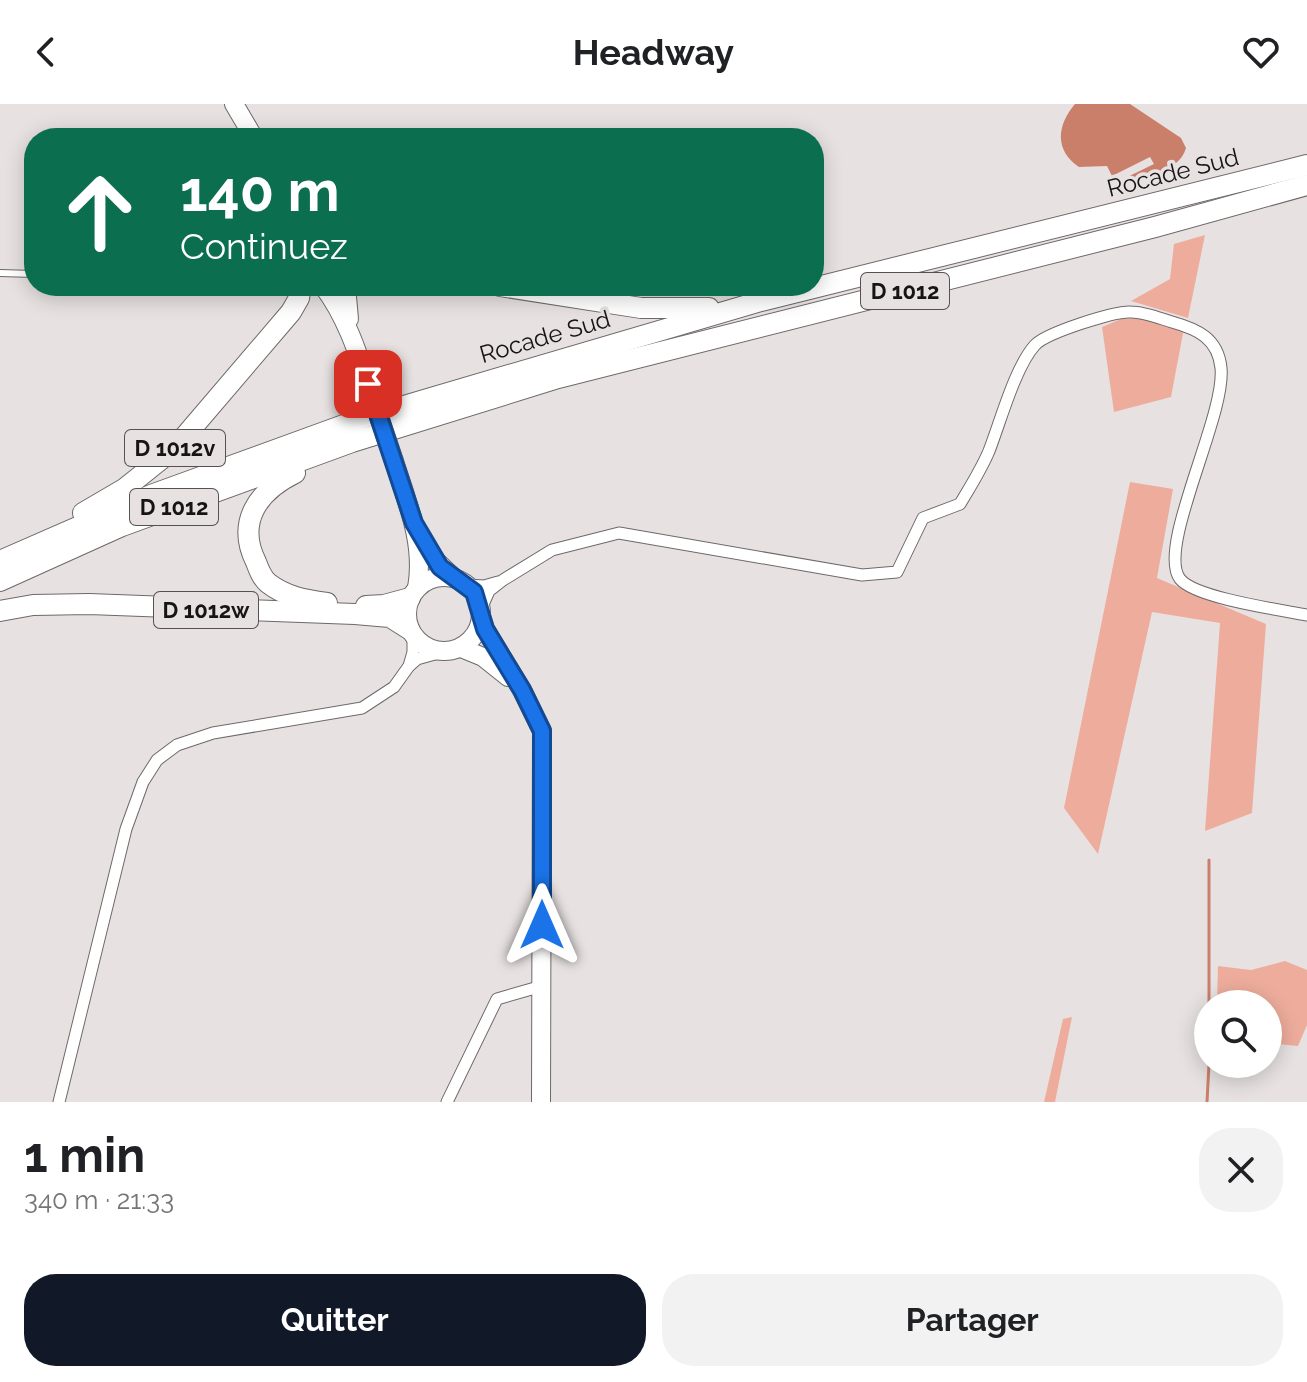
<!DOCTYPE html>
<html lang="fr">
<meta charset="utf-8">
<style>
body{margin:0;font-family:Raleway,sans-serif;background:#f2f2f2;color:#202124;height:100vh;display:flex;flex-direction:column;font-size:30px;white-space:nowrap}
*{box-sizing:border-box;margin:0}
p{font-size:26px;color:#757577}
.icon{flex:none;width:44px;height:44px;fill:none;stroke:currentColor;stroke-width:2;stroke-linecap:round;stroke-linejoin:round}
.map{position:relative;height:998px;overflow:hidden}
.panel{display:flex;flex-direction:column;background:#fff;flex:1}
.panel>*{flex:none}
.top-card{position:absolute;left:24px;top:24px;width:800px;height:168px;border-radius:32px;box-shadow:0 4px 20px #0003;background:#0b6e4f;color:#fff;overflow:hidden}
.tools{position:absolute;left:1194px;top:886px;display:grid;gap:16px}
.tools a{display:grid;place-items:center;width:88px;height:88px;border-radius:50%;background:#fff;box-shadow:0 4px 20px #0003;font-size:40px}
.pin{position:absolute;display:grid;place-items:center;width:68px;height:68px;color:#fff;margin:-34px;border-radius:16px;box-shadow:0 4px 12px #0006}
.me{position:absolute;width:88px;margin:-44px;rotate:0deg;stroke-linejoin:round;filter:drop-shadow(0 0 6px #0008)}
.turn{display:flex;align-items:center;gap:28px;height:168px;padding:0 24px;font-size:36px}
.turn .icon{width:104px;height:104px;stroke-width:2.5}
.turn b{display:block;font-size:56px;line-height:68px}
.round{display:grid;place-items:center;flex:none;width:84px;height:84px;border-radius:32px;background:#f2f2f2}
.summary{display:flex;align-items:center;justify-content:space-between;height:136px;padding:0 24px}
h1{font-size:48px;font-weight:700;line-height:60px}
.button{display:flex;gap:16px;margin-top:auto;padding:16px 24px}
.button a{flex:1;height:92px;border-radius:32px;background:#111827;color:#fff;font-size:32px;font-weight:700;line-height:92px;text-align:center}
.button a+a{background:#f2f2f2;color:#202124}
header{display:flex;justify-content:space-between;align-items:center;height:104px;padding:0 24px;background:#fff;font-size:36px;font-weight:700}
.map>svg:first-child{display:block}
.green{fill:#eead9c}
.water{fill:#ca7f6b}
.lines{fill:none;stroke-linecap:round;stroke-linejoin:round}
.stream{stroke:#ca7f6b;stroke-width:3}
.lane-casing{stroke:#6e6968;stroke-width:8}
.street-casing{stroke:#6e6968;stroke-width:13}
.primary-casing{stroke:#6e6968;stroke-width:20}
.highway-casing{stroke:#6e6968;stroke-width:22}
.lane{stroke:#fff;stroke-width:6}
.street{stroke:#fff;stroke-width:11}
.primary{stroke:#fff;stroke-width:18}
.highway{stroke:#fff;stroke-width:20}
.primary-bridge-casing{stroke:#6e6968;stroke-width:20;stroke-linecap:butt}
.primary-bridge{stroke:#fff;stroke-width:18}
.route-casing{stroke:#114b97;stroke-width:20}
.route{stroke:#1a73e8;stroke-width:14}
.labels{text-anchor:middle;stroke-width:7;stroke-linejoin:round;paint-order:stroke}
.shield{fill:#e7e2e1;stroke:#555252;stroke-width:2}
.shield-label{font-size:22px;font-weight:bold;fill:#161414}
.street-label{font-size:24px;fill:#161414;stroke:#e7e2e1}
</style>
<header><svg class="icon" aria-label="back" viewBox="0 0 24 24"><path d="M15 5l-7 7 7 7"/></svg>Headway<svg class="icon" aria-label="heart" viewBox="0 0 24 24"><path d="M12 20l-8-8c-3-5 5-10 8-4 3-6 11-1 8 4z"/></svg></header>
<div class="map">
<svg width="1307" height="998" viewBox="0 0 1307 998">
<rect width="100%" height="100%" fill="#e7e2e1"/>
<g class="green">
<path d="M 1205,131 L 1188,214 L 1131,197 L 1170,175 L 1174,140 Z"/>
<path d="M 1138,214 L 1184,224 L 1171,293 L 1114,308 L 1102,223 L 1121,215 Z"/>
<path d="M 1130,378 L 1173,385 L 1157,474 L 1266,520 L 1252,709 L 1205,727 L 1220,519 L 1152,508 L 1098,750 L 1064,704 Z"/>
<path d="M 1285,857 L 1307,866 L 1307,921 L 1298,942 L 1268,939 L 1268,900 L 1217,900 L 1218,862 L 1251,866 Z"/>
<path d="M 1072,913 L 1055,998 L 1044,998 L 1063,915 Z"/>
</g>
<path class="water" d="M 1075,0 L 1130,0 L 1181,34 L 1186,44 C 1179,70 1140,73 1117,78 L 1154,60 L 1150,53 L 1112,72 L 1107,62 L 1079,63 C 1054,46 1057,21 1075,0 Z"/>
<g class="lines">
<g class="stream">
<path d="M 1209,756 L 1209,900"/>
<path d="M 1207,998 L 1209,960"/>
</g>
<defs>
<path id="lane" d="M 0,169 L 34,170"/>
<g id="street">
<path d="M 468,481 L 484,482 L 498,478"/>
<path d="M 481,505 L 489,487 L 503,476 L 552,446 L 619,429 L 862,471 L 897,468 L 923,414 L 960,400 C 970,383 981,366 989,347 C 1000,319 1015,263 1035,241 C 1046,229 1114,207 1131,208 C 1144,208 1159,214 1172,218 C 1197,225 1218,234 1221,264 C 1226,312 1156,444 1180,475 C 1195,494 1281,506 1307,511"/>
<path d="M 409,562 L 413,548 L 413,531"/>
<path d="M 59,998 L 126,725 L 143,678 L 157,656 L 177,641 L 213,629 L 362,604 L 394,583 L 409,562 L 417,555 L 442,548"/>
<path d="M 447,998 L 497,895 L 542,882"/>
</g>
<g id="primary">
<path d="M 234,0 L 254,34"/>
<path d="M 323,182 C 345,211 357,246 368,280"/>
<path d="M 346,182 L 349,215"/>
<path d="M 394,357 C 407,398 425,440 417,484"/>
<path d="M 419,429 L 434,455 L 454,474"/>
<circle cx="444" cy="510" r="37"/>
<path d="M 481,512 L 485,525 L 522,586 L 542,627 L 541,998"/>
<path d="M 461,544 L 483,553 L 508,573"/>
</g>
<g id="highway">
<path d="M 500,182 L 641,204 L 709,204"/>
<path d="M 295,369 C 258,387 236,418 256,458 C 259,466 262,474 268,479 C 286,493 305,496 327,499"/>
<path d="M 83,409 L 124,385 L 174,345 L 291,208 L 299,194 L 301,182"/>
<path d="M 0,457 L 151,391 L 363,314 L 761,197 L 1307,61"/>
<path d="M 0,477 L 122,422 L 352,338 L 558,274 L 1155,123 L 1307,81"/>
<path d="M 366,502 L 384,501 L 410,494"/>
<path d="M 0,507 L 33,501 L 89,500 L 355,510 L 390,513 L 409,525"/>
</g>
</defs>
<use href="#lane" class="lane-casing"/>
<use href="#street" class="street-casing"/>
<use href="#primary" class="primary-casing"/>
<use href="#highway" class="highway-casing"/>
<use href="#lane" class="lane"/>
<use href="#street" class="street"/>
<use href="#primary" class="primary"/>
<use href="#highway" class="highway"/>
<defs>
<path id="primary-bridge" d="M 368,280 L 394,357"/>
</defs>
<use href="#primary-bridge" class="primary-bridge-casing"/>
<use href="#primary-bridge" class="primary-bridge"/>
</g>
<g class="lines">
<defs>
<path id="route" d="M 368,280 L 414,419 L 440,463 L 474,488 L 485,525 L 522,586 L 542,627 L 542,821"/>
</defs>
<use href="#route" class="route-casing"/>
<use href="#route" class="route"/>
</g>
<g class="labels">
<g class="shield">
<rect x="861" y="169" width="88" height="36" rx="6"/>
<rect x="125" y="326" width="100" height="36" rx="6"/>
<rect x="130" y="385" width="88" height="36" rx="6"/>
<rect x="154" y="488" width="104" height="36" rx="6"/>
</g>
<g class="shield-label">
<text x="905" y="195">D 1012</text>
<text x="175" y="352">D 1012v</text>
<text x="174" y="411">D 1012</text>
<text x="206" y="514">D 1012w</text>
</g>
<g class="street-label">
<text transform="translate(1173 69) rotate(-14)" y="8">Rocade Sud</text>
<text transform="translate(545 233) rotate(-16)" y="8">Rocade Sud</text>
</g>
</g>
</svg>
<div class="tools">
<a><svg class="icon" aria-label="search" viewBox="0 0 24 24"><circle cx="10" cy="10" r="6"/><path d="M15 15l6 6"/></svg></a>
</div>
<div class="pin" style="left:368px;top:280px;background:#d93025"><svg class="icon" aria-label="arrive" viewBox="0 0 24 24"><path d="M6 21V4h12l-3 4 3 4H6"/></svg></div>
<svg class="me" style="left:542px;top:821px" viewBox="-20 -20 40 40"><path d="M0-17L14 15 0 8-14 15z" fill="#1a73e8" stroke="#fff" stroke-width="4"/></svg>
<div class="top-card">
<div class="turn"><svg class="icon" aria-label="ahead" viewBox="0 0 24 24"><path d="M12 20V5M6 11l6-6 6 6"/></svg><div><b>140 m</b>Continuez</div></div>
</div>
</div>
<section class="panel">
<div class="summary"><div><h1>1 min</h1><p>340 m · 21:33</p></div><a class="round"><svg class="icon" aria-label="close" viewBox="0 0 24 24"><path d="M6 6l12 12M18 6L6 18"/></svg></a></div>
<div class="button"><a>Quitter</a><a>Partager</a></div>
</section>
